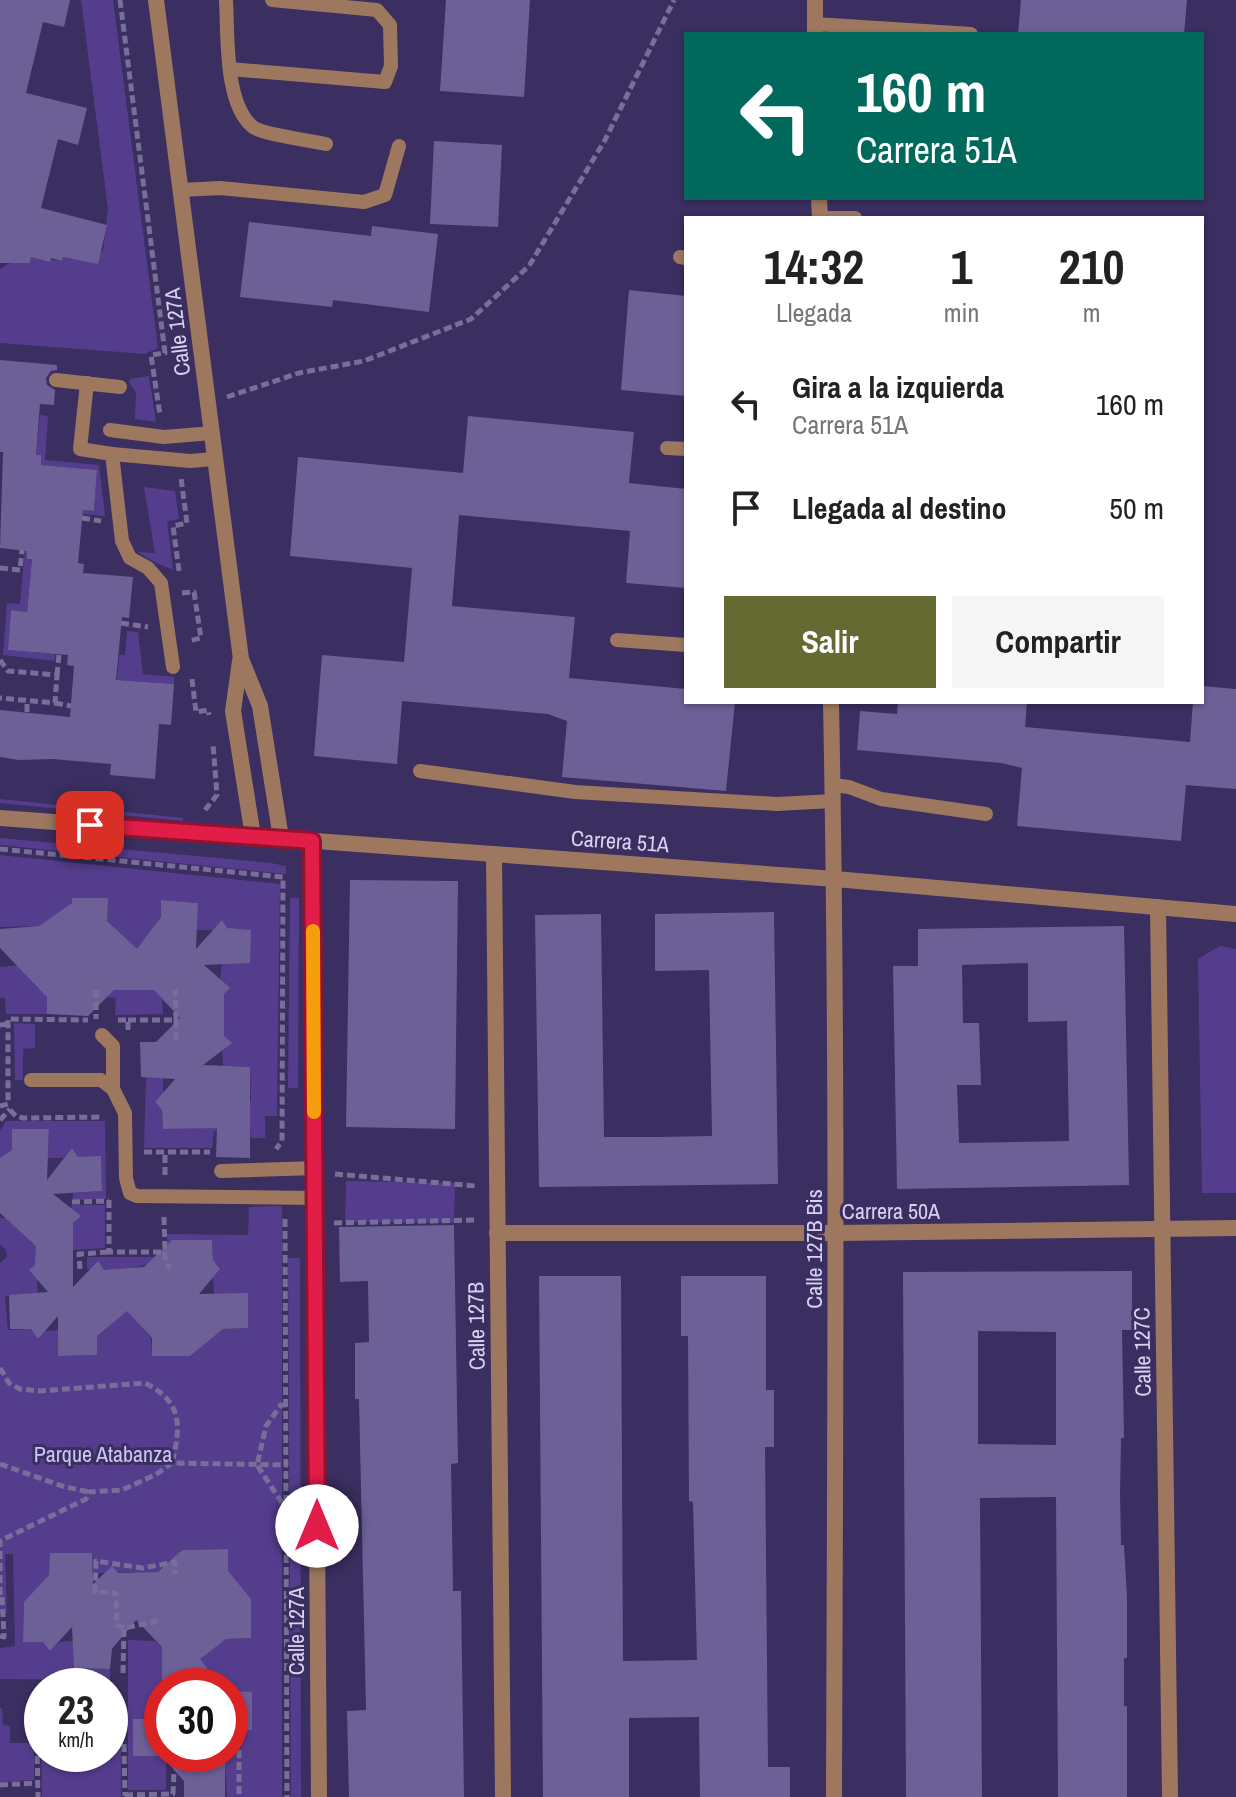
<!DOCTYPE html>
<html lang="es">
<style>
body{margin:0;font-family:"Archivo Narrow",sans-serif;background:#f6f6f6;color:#222;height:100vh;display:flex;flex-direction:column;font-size:30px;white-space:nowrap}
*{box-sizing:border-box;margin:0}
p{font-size:26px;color:#767676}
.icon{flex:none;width:44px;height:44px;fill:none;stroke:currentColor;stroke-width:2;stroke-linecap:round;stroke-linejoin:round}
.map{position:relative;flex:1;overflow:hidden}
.panel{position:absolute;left:684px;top:216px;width:520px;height:488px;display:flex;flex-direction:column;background:#fff;border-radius:0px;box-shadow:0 2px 6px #0004}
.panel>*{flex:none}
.hud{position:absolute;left:684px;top:32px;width:520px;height:168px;border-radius:0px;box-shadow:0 2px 6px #0004;background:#00695c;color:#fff;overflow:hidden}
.speed{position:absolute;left:24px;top:1668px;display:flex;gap:16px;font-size:40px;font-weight:700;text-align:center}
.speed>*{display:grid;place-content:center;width:104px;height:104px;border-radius:50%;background:#fff;box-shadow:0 2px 6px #0004;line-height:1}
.speed small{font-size:20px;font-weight:400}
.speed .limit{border:12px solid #d22;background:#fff;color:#111}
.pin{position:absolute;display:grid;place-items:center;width:68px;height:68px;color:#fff;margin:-34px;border-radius:16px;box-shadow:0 4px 12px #0006}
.me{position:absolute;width:88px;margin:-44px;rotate:0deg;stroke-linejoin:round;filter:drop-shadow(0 0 6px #0008)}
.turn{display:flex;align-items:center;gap:28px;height:168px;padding:0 40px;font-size:36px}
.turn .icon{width:104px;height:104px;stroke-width:2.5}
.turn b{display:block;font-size:56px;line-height:68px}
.eta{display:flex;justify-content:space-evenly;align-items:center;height:136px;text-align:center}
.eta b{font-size:48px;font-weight:800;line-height:56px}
.action{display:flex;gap:16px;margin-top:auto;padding:16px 40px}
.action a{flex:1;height:92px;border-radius:0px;background:#656a33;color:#fff;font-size:32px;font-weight:800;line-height:92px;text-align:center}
.action a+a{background:#f6f6f6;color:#222}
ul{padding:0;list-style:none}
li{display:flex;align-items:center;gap:24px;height:104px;padding:0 40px}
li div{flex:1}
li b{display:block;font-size:30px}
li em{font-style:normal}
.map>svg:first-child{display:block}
.green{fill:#553d8e}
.building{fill:#6c6097;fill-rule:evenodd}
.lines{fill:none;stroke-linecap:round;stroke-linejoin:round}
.path{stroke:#786e99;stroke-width:5;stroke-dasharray:8 4;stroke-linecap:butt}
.lane{stroke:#9d785f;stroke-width:14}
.street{stroke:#9d785f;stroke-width:16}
.route-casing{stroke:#92132f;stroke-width:20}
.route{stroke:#e11d48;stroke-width:14}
.slow{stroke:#f59e0b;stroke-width:14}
.labels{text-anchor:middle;stroke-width:6;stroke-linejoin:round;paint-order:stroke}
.street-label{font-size:22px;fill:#d7d2f1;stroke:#3b2e60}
.park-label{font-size:22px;fill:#cec5f3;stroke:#3b2e60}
</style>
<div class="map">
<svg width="1236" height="1797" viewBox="0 0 1236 1797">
<rect width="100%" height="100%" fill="#3b2e60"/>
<g class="green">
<path d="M 81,0 L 113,0 L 158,348 L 145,354 L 0,343 L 0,269 L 10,263 L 30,263 L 31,257 L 62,261 L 63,257 L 71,259 L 73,255 L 81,260 L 97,264 L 101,251 L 103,251 L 108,209 Z"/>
<path d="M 149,376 L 156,422 L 135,419 L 136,393 L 129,382 L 130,379 Z"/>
<path d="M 40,415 L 48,416 L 45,460 L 99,465 L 105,516 L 83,514 L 83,510 L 94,511 L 97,470 L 41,465 L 41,456 L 36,455 Z"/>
<path d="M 144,487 L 175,491 L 179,519 L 167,521 L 173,569 C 161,567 148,558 137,552 L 155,553 Z"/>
<path d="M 25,551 L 27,551 L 27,558 L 32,559 L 27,612 L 11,610 L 8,650 L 55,654 L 55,661 L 3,655 L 7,603 L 20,604 Z"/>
<path d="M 127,631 L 138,632 L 143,674 L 174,677 L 174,684 L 117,680 L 119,655 L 125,655 Z"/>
<path d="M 0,799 L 183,818 L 183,821 L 0,803 Z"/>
<path d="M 0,838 L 271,863 L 286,866 L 286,874 L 0,845 Z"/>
<path d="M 0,855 L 280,884 L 277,1116 L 265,1116 L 265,1138 L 251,1138 L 250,1132 L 214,1131 L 212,1148 L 144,1148 L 146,1077 L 163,1078 L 163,1093 L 155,1102 L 162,1110 L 163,1129 L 198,1128 L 229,1101 L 251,1101 L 250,1067 L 223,1066 L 220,979 L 222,964 L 250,962 L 250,930 L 197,930 L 198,903 L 161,900 L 161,917 L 136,953 L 107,921 L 70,927 L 49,919 L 39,926 L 0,927 Z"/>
<path d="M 290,898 L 299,898 L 299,902 L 298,1088 L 288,1088 Z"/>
<path d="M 1220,946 L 1236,949 L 1236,1193 L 1202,1193 L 1198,959 Z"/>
<path d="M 21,965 L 47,997 L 47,1014 L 6,1014 L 5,998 L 0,998 L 0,967 Z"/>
<path d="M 114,990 L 154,990 L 162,999 L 163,1014 L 115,1015 L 116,998 L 107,997 Z"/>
<path d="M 14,1023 L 35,1024 L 35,1048 L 23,1049 L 23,1080 L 15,1080 Z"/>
<path d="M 6,1121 L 105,1121 L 106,1199 L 73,1200 L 73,1193 L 102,1191 L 101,1157 L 78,1157 L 72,1148 L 64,1158 L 48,1158 L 49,1129 L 12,1129 L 12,1150 L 3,1156 L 0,1182 L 0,1131 Z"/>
<path d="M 346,1181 L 455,1183 L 454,1223 L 345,1222 Z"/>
<path d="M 72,1205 L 105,1205 L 105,1248 L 73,1250 L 72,1224 L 80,1216 L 71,1209 Z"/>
<path d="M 282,1206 L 282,1797 L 227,1797 L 225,1763 L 231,1757 L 229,1754 L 230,1733 L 252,1730 L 252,1693 L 230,1691 L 230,1686 L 221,1686 L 218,1682 L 213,1686 L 201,1686 L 199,1639 L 213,1639 L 219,1644 L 226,1639 L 251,1638 L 251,1598 L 228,1598 L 227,1549 L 180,1550 L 180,1574 L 170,1574 L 164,1567 L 157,1572 L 93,1573 L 92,1553 L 51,1554 L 49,1575 L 43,1582 L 51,1588 L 50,1605 L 24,1605 L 23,1642 L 43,1642 L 51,1650 L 59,1642 L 73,1641 L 74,1668 L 110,1669 L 110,1680 L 0,1679 L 0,1648 L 15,1646 L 13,1554 L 5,1554 L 7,1613 L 0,1613 L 0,1263 L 7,1257 L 6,1250 L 0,1245 L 0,1218 L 6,1218 L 14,1225 L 38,1217 L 37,1263 L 30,1271 L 37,1279 L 38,1293 L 5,1296 L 8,1330 L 31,1329 L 38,1338 L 45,1331 L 58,1330 L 58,1356 L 97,1355 L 97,1336 L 106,1329 L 98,1320 L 98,1305 L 153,1305 L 151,1324 L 144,1330 L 151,1338 L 152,1356 L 189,1356 L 223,1329 L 247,1328 L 248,1294 L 214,1294 L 213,1277 L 220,1269 L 213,1260 L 212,1240 L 176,1240 L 175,1254 L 168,1254 L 167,1234 L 248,1235 L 249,1207 Z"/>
<path d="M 87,1257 L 163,1257 C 138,1271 116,1271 87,1269 Z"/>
<path d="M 288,1258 L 300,1258 L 301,1797 L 291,1797 Z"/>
<path d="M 128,1640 L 155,1641 L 162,1647 L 162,1689 L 156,1695 L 162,1703 L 162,1719 L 133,1719 L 133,1756 L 161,1756 L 166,1762 L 166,1790 L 128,1790 Z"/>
<path d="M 0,1708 L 2,1708 L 3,1725 L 10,1726 L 10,1743 L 34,1743 L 34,1780 L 0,1782 Z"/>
<path d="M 41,1744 L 42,1754 L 110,1754 L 110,1744 L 121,1744 L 121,1797 L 42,1797 Z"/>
</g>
<g class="building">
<path d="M 0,0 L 70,0 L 64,27 L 43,22 L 26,93 L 87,108 L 78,145 L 58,139 L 41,208 L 107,225 L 98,264 L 63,257 L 62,261 L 51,258 L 50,262 L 31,257 L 30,263 L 0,263 Z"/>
<path d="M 446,0 L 530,0 L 524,97 L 440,91 Z"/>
<path d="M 1021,0 L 1187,0 L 1184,34 L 1018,34 Z"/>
<path d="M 434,141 L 502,145 L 498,227 L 430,224 Z"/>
<path d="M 249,222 L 371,236 L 372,226 L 438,234 L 429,312 L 333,300 L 332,307 L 240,297 Z"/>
<path d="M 629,290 L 686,296 L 686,396 L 621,390 Z"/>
<path d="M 0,360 L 57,365 L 57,370 L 51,371 L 46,378 L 47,385 L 55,390 L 54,405 L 40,404 L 36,455 L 41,455 L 41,465 L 97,470 L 94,511 L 83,510 L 78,563 L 84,564 L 83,573 L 133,577 L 129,618 L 122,617 L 116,680 L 174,684 L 171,725 L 159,724 L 155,779 L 110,775 L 111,764 L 52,759 L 19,760 L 0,757 L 0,710 L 70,717 L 74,666 L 67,665 L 68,655 L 8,650 L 11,610 L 27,612 L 32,559 L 27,559 L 27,551 L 0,548 L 3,452 L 0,452 Z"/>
<path d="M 468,416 L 634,432 L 629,483 L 686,489 L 686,588 L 626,583 L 630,531 L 459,515 L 452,606 L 575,617 L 569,678 L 686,689 L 686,702 L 735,702 L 726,791 L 562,777 L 567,721 L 548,714 L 402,701 L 397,764 L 314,756 L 322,655 L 404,662 L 412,568 L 290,556 L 298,457 L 463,473 Z"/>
<path d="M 1202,686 L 1236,689 L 1236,789 L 1186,785 L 1181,841 L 1017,826 L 1022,768 L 1001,763 L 857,750 L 860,711 L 897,714 L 898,702 L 1027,702 L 1025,727 L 1190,742 L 1193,702 L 1202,702 Z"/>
<path d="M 350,880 L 458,881 L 455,1129 L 346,1127 Z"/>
<path d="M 72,898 L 108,898 L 107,921 L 137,949 L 161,917 L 161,900 L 198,903 L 196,949 L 222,920 L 227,928 L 251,930 L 250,963 L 204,965 L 230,988 L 224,994 L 224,1036 L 232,1043 L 203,1065 L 250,1067 L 250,1158 L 216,1157 L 217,1128 L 163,1129 L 162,1110 L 155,1102 L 175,1079 L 141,1077 L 140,1042 L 156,1042 L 180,1018 L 154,990 L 114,990 L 88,1016 L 47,1014 L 47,997 L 0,948 L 0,929 L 39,926 L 72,903 Z"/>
<path d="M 774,912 L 778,1184 L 539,1187 L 535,915 L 601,914 L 604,1137 L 657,1137 L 712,1136 L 709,970 L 655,971 L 655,914 Z"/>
<path d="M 1124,926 L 1129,1185 L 897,1189 L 893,966 L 918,966 L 918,929 ZM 1028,963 L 1028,1022 L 1067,1021 L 1069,1141 L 959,1143 L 957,1085 L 981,1085 L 979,1023 L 963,1023 L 962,965 Z"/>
<path d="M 12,1129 L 49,1129 L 47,1180 L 72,1148 L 78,1157 L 101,1156 L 102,1191 L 53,1194 L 81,1216 L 73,1223 L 73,1287 L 98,1261 L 104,1270 L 144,1267 L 172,1240 L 212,1240 L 213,1260 L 220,1269 L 199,1294 L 248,1293 L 248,1328 L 223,1329 L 190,1356 L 152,1356 L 152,1338 L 127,1311 L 97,1336 L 97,1355 L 58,1356 L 58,1316 L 38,1339 L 31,1329 L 10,1329 L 9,1295 L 48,1292 L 29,1270 L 35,1265 L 36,1246 L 0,1213 L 0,1158 L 12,1150 Z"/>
<path d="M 454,1225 L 458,1463 L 451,1464 L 452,1525 L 453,1591 L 461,1591 L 464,1797 L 349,1797 L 347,1711 L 366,1710 L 359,1399 L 355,1399 L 355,1343 L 369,1342 L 368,1281 L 340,1282 L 339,1227 Z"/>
<path d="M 1132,1271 L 1132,1330 L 1122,1330 L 1124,1438 L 1121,1438 L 1120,1494 L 1121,1545 L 1124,1545 L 1127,1597 L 1127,1658 L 1124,1658 L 1124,1706 L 1127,1706 L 1127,1797 L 1058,1797 L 1056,1497 L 980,1498 L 982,1797 L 906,1797 L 903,1272 ZM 978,1331 L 1056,1332 L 1056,1445 L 978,1444 Z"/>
<path d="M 539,1276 L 621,1276 L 623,1661 L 697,1660 L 693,1502 L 689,1501 L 688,1336 L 681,1336 L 681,1276 L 766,1276 L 766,1390 L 774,1390 L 774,1447 L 765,1447 L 768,1767 L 790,1767 L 790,1797 L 700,1797 L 699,1717 L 629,1718 L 629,1797 L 543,1797 Z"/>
<path d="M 228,1549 L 228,1571 L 251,1599 L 251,1638 L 226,1639 L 200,1659 L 221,1686 L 162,1686 L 162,1647 L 136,1620 L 112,1649 L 110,1669 L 74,1668 L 72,1627 L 50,1651 L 43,1642 L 23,1642 L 24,1602 L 49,1575 L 50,1553 L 92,1553 L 93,1584 L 112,1566 L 118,1573 L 158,1572 L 182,1550 Z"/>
<path d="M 230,1691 L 252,1692 L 252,1730 L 230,1733 Z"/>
<path d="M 133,1719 L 162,1719 L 162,1754 L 225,1754 L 225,1797 L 184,1797 L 184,1781 L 161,1756 L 133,1756 Z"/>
</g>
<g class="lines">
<g class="path">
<path d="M 120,0 L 165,353 L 151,355 L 160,415"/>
<path d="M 227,397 L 299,373 L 364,361 L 471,319 L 529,266 L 605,140 L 674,0"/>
<path d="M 82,518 L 101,521"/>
<path d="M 0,568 L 20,570 L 22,550"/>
<path d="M 179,571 L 173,526 L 187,523 L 181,478"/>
<path d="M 182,593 L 194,592 L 201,638 L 188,641"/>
<path d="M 121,623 L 148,627"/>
<path d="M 0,660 L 8,671 L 57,675 L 55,703 L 0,698"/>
<path d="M 57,675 L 59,655"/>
<path d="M 192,679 L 196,712 L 208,710 L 209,715"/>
<path d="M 55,703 L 71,706"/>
<path d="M 27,712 L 27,701"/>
<path d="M 205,810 L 217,795 L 213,744"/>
<path d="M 0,849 L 283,877 L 282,1141 L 276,1149"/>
<path d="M 96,990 L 96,1019"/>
<path d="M 118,1020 L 128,1020 L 128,1032"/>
<path d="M 128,1020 L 176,1020 L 175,989"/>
<path d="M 176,1020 L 176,1042"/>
<path d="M 0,1025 L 8,1024"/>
<path d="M 0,1106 L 8,1104 L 8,1019 L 88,1020"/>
<path d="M 10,1110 L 16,1116 L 23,1118 L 103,1117"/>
<path d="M 0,1120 L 10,1109"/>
<path d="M 144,1152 L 210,1152"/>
<path d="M 335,1174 L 476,1186"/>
<path d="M 165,1175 L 165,1152"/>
<path d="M 109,1200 L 109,1252 L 165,1252 L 165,1262 L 170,1268"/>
<path d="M 72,1202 L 109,1201"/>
<path d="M 164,1217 L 165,1252"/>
<path d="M 285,1219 L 287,1797"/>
<path d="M 334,1223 L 476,1220"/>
<path d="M 80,1269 L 79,1254 L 109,1252"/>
<path d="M 0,1368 L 9,1383 L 20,1389 L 40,1391 L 145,1383 C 183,1402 181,1426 172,1463"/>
<path d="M 286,1405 L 281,1405 L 266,1426 L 257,1465 L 286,1509"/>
<path d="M 0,1464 L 62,1486 L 89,1492"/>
<path d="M 0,1595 L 0,1541 L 86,1499 L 89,1492 L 122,1490 L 155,1475 L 172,1463 L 288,1465"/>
<path d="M 124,1628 L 117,1625 L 116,1593 L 95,1592 L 96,1561 L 143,1568 L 175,1562 L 175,1574"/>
<path d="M 0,1636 L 4,1637 L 2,1595"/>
<path d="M 123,1673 L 124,1628 L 155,1622 L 155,1616"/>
<path d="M 230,1736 L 239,1735 L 239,1797"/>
<path d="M 37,1744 L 38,1797"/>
<path d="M 124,1744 L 125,1796"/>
<path d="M 0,1785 L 38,1783"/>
<path d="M 125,1795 L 173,1794 L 174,1772 L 184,1763 L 205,1762 L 205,1754"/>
</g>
<g class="lane">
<path d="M 226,0 C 228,33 224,104 253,127 C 261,134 312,141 326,144"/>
<path d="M 815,24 L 971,34"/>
<path d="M 230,69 L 385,82 L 391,66 L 390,25 L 377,10 L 272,0"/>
<path d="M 182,190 L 220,188 L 364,202 L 385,195 L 399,146"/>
<path d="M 820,218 L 855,218"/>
<path d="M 680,257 L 686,258"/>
<path d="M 56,380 L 120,387"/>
<path d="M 87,383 L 80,449 L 112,454 L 122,541 L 130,558 L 148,568 L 161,583 L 173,667"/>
<path d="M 110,430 L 164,437 L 212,433"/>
<path d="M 667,448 L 686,449"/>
<path d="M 112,454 L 190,461 L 214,459"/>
<path d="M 617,640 L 686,645"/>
<path d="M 420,771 L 575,792 L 777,804 L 833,801"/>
<path d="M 832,785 L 849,787 L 881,799 L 986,814"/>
<path d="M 102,1035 L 113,1046 L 113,1089 L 125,1113 L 126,1178 L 130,1193 L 137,1196 L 315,1198"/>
<path d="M 31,1080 L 101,1080 L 113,1089"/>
<path d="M 221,1171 L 315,1168"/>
</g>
<g class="street">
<path d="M 156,0 L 241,659 L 260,706 L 281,838"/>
<path d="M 815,0 L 815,34"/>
<path d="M 819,198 L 820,218"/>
<path d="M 240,661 L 233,711 L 253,836"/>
<path d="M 831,702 C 838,1067 835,1432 834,1797"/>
<path d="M 0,818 L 835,879 L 1236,914"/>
<path d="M 312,841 L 319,1797"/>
<path d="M 494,854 L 503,1797"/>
<path d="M 1158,907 L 1170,1797"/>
<path d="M 497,1233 L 836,1233 L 1236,1228"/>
</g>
</g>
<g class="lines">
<defs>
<path id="route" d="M 90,825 L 312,841 L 317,1526"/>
</defs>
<use href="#route" class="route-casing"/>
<use href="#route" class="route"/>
<path class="slow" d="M 313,931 L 314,1112"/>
</g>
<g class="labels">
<g class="street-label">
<text transform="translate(177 332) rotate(-97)" y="8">Calle 127A</text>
<text transform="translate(620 841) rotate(4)" y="8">Carrera 51A</text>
<text x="891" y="1219">Carrera 50A</text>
<text transform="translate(814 1249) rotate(-90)" y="8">Calle 127B Bis</text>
<text transform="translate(476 1326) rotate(-91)" y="8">Calle 127B</text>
<text transform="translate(1142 1352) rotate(-91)" y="8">Calle 127C</text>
<text transform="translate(296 1631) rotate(-90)" y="8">Calle 127A</text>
</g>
<g class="park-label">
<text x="103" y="1462">Parque Atabanza</text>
</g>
</g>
</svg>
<div class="speed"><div>23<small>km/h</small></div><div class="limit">30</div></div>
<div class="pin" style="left:90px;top:825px;background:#d93025"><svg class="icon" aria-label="arrive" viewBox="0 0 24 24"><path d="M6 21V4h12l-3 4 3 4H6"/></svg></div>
<svg class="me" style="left:317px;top:1526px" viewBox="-20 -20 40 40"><circle r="19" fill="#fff"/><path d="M0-13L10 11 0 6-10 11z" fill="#e11d48"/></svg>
<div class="hud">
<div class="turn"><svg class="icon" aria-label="left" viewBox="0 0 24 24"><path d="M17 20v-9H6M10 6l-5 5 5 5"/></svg><div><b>160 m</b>Carrera 51A</div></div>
</div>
<section class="panel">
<div class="eta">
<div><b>14:32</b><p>Llegada</p></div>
<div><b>1</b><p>min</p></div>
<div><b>210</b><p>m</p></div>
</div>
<ul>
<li><svg class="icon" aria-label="left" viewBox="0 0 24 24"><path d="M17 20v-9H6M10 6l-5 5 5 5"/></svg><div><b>Gira a la izquierda</b><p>Carrera 51A</p></div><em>160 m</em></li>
<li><svg class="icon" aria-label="arrive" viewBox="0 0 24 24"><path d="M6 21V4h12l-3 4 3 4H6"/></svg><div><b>Llegada al destino</b></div><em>50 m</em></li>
</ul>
<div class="action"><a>Salir</a><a>Compartir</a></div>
</section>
</div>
